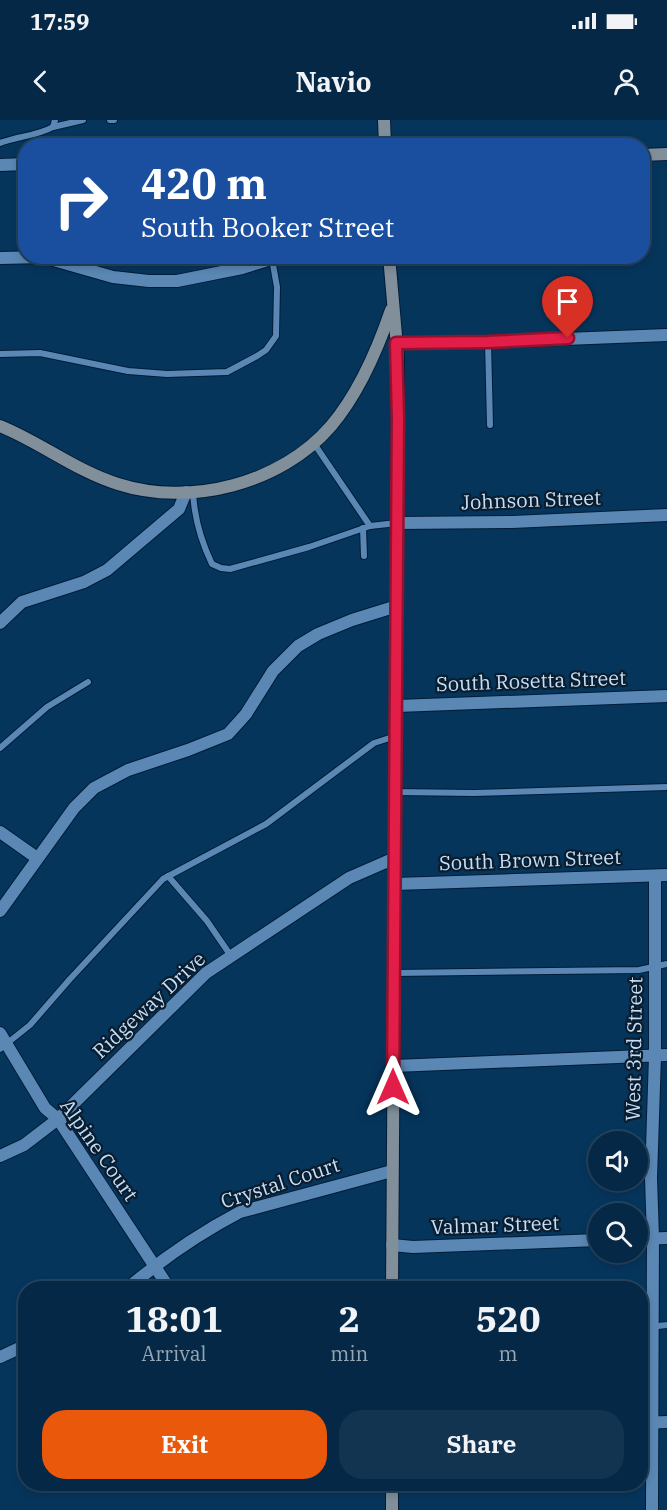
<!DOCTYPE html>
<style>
body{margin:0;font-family:"IBM Plex Serif",serif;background:#123450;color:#f1f3f6;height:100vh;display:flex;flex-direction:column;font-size:22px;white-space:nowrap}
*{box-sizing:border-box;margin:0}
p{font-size:20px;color:#97a6b3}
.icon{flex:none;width:33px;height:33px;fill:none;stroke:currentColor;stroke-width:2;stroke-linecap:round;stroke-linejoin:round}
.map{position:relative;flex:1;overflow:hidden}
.side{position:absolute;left:18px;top:1161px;width:630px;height:210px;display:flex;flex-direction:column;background:#042845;border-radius:24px;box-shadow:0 3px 9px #0003,0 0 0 2px #25445e}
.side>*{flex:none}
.top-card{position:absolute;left:18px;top:18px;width:632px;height:126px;border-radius:24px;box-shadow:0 3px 9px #0003,0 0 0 2px #25445e;background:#1a4fa0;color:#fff;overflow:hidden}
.tools{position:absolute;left:588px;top:1011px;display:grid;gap:12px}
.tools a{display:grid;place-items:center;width:60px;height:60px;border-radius:50%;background:#042845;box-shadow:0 3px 9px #0003,0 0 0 2px #25445e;font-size:30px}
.pin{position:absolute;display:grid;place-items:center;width:51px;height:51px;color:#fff;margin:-62px -26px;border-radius:50% 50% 50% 0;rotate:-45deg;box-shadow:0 0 6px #0007}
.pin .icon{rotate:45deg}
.me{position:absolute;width:66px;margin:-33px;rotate:0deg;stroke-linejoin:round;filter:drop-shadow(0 0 4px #0008)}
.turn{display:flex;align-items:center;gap:21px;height:126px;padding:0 24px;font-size:27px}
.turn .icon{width:78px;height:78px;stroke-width:2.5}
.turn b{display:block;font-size:42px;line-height:51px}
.eta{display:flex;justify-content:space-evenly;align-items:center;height:102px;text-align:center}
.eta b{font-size:36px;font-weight:800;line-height:42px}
.action{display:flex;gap:12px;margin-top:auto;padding:12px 24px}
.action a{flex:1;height:69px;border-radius:24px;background:#ea580c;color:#fff;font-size:24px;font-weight:800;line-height:69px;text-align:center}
.action a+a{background:#123450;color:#f1f3f6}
.status{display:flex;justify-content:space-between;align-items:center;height:42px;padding:0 30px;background:#042845;direction:ltr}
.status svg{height:16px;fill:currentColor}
header{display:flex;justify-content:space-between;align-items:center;height:78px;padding:0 24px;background:#042845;font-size:27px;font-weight:800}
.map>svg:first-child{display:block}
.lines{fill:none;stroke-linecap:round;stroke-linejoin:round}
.lane-casing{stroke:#001c39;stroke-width:8}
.street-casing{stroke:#001c39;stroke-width:14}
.secondary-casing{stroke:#001c39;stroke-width:14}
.lane{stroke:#5a87b4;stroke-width:6}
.street{stroke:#5a87b4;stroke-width:12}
.secondary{stroke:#808f9a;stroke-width:12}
.route-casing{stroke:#92132f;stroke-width:15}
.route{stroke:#e11d48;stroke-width:10}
.labels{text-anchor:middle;stroke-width:4.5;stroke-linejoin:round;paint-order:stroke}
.street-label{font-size:20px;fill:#c6def6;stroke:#0a1d2e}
</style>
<div class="status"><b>17:59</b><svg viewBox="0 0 49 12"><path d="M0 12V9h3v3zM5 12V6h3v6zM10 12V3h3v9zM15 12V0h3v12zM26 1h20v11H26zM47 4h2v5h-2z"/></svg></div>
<header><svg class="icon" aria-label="back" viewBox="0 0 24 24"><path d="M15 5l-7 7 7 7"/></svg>Navio<svg class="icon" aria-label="person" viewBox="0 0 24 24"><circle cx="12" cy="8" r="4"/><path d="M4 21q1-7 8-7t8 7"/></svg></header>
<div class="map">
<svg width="667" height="1390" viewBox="0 0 667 1390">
<rect width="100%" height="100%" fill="#06355c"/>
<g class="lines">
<defs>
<g id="lane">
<path d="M 110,0 L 114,0"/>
<path d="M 53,7 L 83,0"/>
<path d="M 0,23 C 18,16 37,16 53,7 L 55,0"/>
<path d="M 488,222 L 490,305"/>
<path d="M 0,234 L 40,233 L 128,251 L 167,254 L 227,252 L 257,236 L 266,230 L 276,216 L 277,167 L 272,139"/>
<path d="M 313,322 L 370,406 L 397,403"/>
<path d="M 193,371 C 194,397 201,421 212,444 L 221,448 L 230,449 L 309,427 L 370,406"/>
<path d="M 363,408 L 364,436"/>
<path d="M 0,628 L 47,587 L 88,562"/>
<path d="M 396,672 L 474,673 L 667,667"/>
<path d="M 168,756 L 207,801 L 231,836"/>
<path d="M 395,853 L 639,850 L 667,844"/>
<path d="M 0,929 L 30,905 L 70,859 L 163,759 L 266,704 L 374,623 L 396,616"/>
<path d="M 640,1208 L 667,1205"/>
</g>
<g id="street">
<path d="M 0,45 L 26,44"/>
<path d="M 0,138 L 43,137 L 113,157 L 149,161 L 177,161 L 242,148 L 281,136"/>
<path d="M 396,223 L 488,222 L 667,215"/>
<path d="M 397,403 L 512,402 L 667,395"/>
<path d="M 0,503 L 22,482 L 84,462 L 107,450 L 179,389 L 186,372"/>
<path d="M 397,586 L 667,576"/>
<path d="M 0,712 L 37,738"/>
<path d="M 395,764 L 667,755"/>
<path d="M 0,791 L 74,688 L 94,668 L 128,650 L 188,630 L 228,614 L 246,594 L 273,551 L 298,526 L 318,514 L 352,500 L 397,486"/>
<path d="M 0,913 L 45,988 L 58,999 L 169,1168"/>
<path d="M 394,946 L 667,935"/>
<path d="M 0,1036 L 24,1025 L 58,999 L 206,853 L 349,758 L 395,738"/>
<path d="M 638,1119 L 667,1118"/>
<path d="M 392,1125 L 413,1127 L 598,1120"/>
<path d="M 128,1168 C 162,1139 200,1113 240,1092 L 392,1051"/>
<path d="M 0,1237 L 26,1225"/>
<path d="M 640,1303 L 667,1302"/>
<path d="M 652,1390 L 653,1118 L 651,1058 L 655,936 L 655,756"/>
</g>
<g id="secondary">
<path d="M 384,0 L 385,26"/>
<path d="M 642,35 L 667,34"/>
<path d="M 389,136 L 398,238 L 398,298 L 392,1168"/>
<path d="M 0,306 C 40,322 76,351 118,364 C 190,387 281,364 331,306 C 359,273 377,231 391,190"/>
<path d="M 392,1364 L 392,1390"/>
</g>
</defs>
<use href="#lane" class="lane-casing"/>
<use href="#street" class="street-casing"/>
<use href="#secondary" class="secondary-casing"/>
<use href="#lane" class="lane"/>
<use href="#street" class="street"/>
<use href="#secondary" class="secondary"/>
</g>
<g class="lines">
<defs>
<path id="route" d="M 393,967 L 398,298 L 396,223 L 488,222 L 568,218"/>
</defs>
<use href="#route" class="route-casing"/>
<use href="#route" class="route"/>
</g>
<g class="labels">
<g class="street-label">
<text transform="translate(531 380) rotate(-2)" y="7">Johnson Street</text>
<text transform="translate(531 561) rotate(-2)" y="7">South Rosetta Street</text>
<text transform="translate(530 740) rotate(-2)" y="7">South Brown Street</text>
<text transform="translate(149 885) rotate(-43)" y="7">Ridgeway Drive</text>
<text transform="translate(634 929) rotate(-89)" y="7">West 3rd Street</text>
<text transform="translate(99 1030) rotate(55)" y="7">Alpine Court</text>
<text transform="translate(280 1063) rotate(-18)" y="7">Crystal Court</text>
<text transform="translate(495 1105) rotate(-2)" y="7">Valmar Street</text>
</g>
</g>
</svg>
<div class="tools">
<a><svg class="icon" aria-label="sound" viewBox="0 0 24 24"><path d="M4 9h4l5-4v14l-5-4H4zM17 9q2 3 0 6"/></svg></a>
<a><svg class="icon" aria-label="search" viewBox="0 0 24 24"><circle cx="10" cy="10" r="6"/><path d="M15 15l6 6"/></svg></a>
</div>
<div class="pin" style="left:568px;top:218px;background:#d93025"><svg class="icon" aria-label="arrive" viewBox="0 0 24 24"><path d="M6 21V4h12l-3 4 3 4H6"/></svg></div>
<svg class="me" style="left:393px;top:967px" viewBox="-20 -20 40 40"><path d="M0-17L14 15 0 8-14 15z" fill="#e11d48" stroke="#fff" stroke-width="4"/></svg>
<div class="top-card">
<div class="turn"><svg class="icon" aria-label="right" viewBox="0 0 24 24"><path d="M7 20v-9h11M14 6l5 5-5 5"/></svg><div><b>420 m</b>South Booker Street</div></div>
</div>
<section class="side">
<div class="eta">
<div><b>18:01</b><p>Arrival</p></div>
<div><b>2</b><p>min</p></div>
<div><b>520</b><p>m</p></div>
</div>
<div class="action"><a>Exit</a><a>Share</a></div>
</section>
</div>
